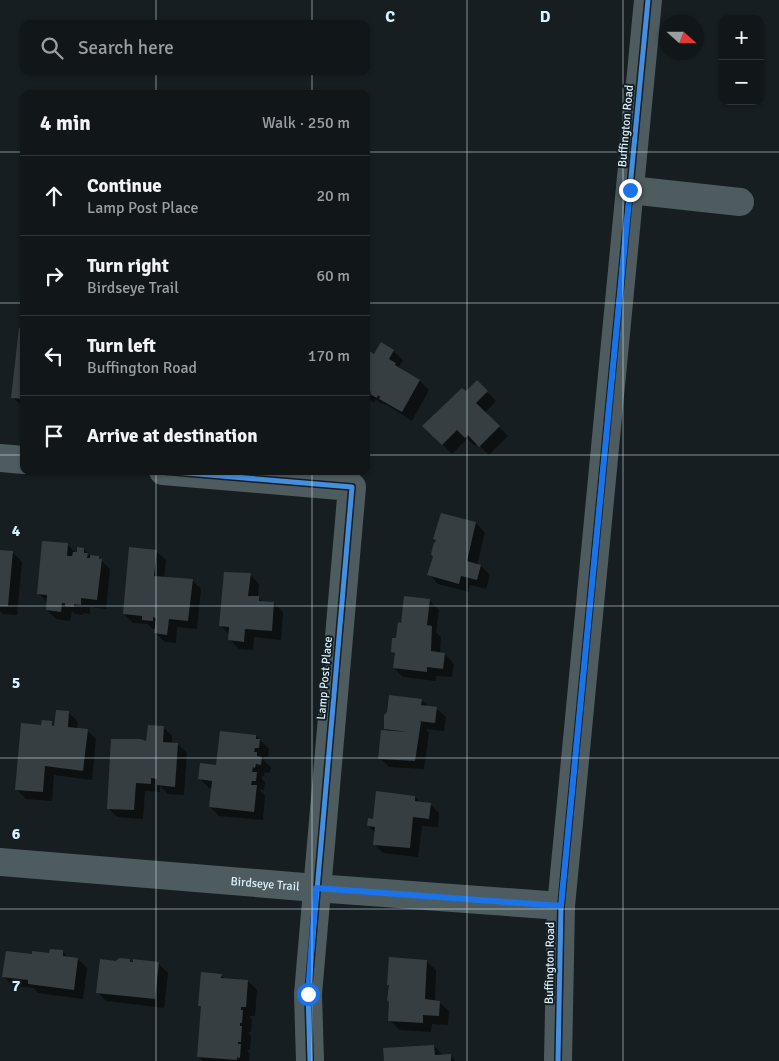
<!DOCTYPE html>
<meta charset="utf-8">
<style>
:root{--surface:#111619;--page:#1a1f22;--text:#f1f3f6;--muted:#9c9fa2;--line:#303538}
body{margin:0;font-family:Signika,sans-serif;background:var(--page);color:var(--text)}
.controls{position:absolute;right:15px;top:15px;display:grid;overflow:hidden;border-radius:10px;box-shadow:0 1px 4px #0004}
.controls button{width:45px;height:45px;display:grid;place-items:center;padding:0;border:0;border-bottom:1px solid var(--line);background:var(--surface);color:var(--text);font:25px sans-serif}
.compass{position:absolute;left:659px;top:15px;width:45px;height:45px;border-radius:50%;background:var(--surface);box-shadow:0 1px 4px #0004;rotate:111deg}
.stop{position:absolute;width:15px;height:15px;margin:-11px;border:4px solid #1a73e8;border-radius:50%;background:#fff}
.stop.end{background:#1a73e8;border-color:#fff;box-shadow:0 1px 5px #0008}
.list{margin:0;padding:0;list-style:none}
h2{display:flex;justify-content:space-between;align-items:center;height:65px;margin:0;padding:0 20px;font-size:21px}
h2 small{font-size:16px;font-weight:400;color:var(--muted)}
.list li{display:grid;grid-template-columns:32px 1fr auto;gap:15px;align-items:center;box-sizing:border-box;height:80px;padding:0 20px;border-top:1px solid var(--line)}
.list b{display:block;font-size:19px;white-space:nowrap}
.list p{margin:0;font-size:16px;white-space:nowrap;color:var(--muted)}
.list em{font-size:16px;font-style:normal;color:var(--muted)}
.icon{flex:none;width:28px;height:28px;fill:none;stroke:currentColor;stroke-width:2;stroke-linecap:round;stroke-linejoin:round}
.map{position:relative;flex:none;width:779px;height:1061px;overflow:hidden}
.search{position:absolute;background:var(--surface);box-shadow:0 1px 4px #0004;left:20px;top:20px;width:350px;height:55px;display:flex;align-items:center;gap:12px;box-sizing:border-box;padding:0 18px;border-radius:10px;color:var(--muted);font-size:19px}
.panel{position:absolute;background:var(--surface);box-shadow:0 1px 4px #0004;left:20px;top:90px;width:350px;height:385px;border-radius:10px}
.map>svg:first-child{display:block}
.shadow{fill:#0007}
.building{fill:#363e42}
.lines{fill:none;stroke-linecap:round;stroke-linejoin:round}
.minor{stroke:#4e5c60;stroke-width:28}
.cycleway-casing{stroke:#131f25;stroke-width:8}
.cycleway{stroke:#468fdf;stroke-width:5}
.route{stroke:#1a73e8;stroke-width:6}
.grid{fill:none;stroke:#dcf1fa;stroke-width:1;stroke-opacity:0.55}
.labels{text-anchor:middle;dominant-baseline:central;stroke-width:4;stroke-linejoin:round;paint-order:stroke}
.street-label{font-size:12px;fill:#dcf1fa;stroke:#131f25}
.grid-label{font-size:16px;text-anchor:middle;font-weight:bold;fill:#dcf1fa;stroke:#131f25;stroke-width:4;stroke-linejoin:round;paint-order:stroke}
</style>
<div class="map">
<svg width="779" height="1061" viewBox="0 0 779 1061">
<rect width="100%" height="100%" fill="#171e21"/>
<!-- shadow -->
<g class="shadow">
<path d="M24,330V407L12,397Z"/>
<path d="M393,351L403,360L399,367L420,381L429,390L412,421L387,405L380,403L376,399L374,403L366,396V359Z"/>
<path d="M477,382L496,401L485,413L508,436L489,455L478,444L475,446L467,439L452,454L433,435L466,393Z"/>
<path d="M476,523L485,533L477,565L481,566L490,575L486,589L470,585L469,592L438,584L429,574L437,541L434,539Z"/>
<path d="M68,545L78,555L84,549L91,557H98L110,569L106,609L90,607V614L83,613V615L75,614L72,611L70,621L56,619L47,610L48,603L38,593Z"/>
<path d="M0,550L12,552L22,562L17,615L3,614L0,611Z"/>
<path d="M156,551L166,560L164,578L192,580L201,589L197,629L177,627L176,643L165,642L155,633L156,629H153L148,624L133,623L124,614Z"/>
<path d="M250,574L259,584L258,598L263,602L274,603L283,612L281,640L254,637L253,650L239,649L230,640V635L220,625Z"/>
<path d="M430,601L439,610L436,632L441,637L440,654H445L454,664L452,677L436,676V681L403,677L394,668L396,655L392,652L402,624Z"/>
<path d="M421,700L429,707L436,708L446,717L444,731L426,729L429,733L424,769L389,767L380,758L388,732L385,729L388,713Z"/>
<path d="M68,712L78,722L77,729L87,730L96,739L92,780L54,775L52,801L26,799L16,789L42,726L52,723L55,726Z"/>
<path d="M163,727L172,736V744H178L187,753L184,795L168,794L160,786V792L145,791L143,819L117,817L108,808L148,742Z"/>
<path d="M256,736L269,749L268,757H264L263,760L271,767L270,773L265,772L264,776H262V779L265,782L264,790L259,789L265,796L263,820L219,816L210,807L212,788H209L200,779Z"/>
<path d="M415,797L421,803L430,804L439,813L438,827L422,826L418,857L383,853L374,844L375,833L368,826L374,820Z"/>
<path d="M62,951L69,958L78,959L87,968L83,999L38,993L34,988L13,986L3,976L33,956Z"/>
<path d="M130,960L134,964H159L168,973L164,1008L106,1001L97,992L116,963Z"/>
<path d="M426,961L436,970L435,1001L439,1002L449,1011L448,1025L432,1024L431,1032L399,1030L390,1020V987L388,984Z"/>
<path d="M221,975L225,979L248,981L257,990L255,1016H249L252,1020L251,1032H248L251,1036L250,1050H247L250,1055L249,1061H203L198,1056L202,1007L200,1005Z"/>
<path d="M434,1046L444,1056L450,1055L456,1061H385Z"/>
</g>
<!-- building -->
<g class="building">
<path d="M19,328L24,329V399L11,398Z"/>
<path d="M381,342L394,350L389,359L396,363L395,365L420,380L402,412L379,399L380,397L378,395L377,398L370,394L371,392L368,390L366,392V357L369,351L374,354Z"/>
<path d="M477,380L488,391L476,403L500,426L479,447L468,435L465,438L457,430L442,445L422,426L462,388L466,391Z"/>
<path d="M441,513L476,522L467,561L481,565L477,580L461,576L459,584L427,575L433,557L431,554L434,542L435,543L436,540L433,539Z"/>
<path d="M42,541L68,543L67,556H72L73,552H77V547L84,548V553H88L87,558H90V555L99,556V559H102L97,600L81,598V605L74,604V607L65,606V603H62L61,612L46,610L47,595L37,594Z"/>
<path d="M129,547L157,550L154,576L193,579L188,621L169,619L167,635L154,633L156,618L153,617V621L142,620V616L123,614Z"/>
<path d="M0,550L13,551L8,606H0Z"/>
<path d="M224,572L251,573L248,596H259V601L274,602L272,631L245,629L244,642L228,640L229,627L219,626Z"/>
<path d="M404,596L430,599L427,625L432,626L431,651L445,653L443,669L427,667V672L393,668L395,653L391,652L392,638H396L398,622L401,623Z"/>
<path d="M389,695L422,699L421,705L437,707L435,723L419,721L421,722L415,761L378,759L381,730L408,732L384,729V715L387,712Z"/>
<path d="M56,710L69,711L68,727L88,729L83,771L45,766L43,792L15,790L21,723L41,725L42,720L52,721V725L54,726Z"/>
<path d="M148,725L164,726L163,742L178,743L175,787L157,785V779L151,778V784L136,783L134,810L107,809L111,739H140L146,741Z"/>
<path d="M220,731L256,735V739H260L259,748H255L254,752H257V756L262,757L261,765L256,764L255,768L253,767L252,772H257L256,781H252L251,785H257L254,812L209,807L212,781L198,779L200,763L216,765Z"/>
<path d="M376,791L415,796V801L431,803L429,819L413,817L410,848L373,845L375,827L367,826L368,818L373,819Z"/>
<path d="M50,949L63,950V956L78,958L74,990L28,984V980L2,977L6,951L32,954V951L49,953Z"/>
<path d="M389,957L427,960L425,999L440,1001L439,1016L423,1015V1023L388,1021L389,1002L387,1000L389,985H387Z"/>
<path d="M119,958L130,959V962H133V959L159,962L155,999L96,993L100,959L116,961Z"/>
<path d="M201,972L222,974L221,978L248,980L246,1007H241V1010H243L242,1023H240V1026H242L241,1042H238V1044H241L240,1058L237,1057V1060L197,1057L201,1006H198Z"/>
<path d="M434,1045L435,1055L451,1054V1061H384L383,1048Z"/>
</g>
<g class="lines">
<!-- minor -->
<g class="minor">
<path d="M630,190L740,202"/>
<path d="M0,458L24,460"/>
<path d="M163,471L352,487L308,994L310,1061"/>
<path id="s1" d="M0,862L316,888L561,906"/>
<path d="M558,1061L561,906L648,0"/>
</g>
<defs>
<g id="cycleway">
<path d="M163,471L352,487L308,994L310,1061"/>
<path d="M558,1061L561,906L648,0"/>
</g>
</defs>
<!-- cycleway casing -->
<use href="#cycleway" class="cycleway-casing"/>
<!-- cycleway -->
<use href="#cycleway" class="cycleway"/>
</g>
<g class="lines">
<!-- route -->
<path class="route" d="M308,994L316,888L561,906L630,190"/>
</g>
<!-- grid -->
<path class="grid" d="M156,0V24M312,0V24M467,0V1061M623,0V1061M156,71V94M312,71V94M0,152H24M366,152H779M0,303H24M366,303H779M0,455H24M366,455H779M156,471V1061M312,471V1061M0,606H779M0,758H779M0,909H779"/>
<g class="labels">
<!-- street labels -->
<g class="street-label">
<text transform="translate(626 126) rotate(-85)">Buffington Road</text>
<text transform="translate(325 678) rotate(-85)">Lamp Post Place</text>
<text stroke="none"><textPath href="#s1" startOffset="266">Birdseye Trail</textPath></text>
<text transform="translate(550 963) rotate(-89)">Buffington Road</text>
</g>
</g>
<g class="grid-label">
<text x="390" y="22">C</text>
<text x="545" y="22">D</text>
<text x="16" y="536">4</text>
<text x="16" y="688">5</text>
<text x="16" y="839">6</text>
<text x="16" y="991">7</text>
</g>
</svg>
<div class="controls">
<button>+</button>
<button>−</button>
</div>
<svg class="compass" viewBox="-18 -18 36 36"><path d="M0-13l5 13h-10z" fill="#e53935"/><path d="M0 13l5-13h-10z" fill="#9c9fa2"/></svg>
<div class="stop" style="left:308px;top:994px"></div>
<div class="stop end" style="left:630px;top:190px"></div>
<div class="search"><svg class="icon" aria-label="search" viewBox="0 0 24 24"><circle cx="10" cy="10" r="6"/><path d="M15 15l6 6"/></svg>Search here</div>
<section class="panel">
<h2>4 min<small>Walk · 250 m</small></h2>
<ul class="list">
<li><svg class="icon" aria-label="ahead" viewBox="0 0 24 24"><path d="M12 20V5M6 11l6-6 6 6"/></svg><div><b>Continue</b><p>Lamp Post Place</p></div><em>20 m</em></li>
<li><svg class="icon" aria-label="right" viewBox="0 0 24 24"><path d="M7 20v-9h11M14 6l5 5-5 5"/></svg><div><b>Turn right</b><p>Birdseye Trail</p></div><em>60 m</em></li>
<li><svg class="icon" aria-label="left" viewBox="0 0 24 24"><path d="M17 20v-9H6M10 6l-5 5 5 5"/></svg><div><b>Turn left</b><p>Buffington Road</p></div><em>170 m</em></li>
<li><svg class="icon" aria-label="arrive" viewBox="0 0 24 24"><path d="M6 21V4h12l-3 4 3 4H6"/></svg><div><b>Arrive at destination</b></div></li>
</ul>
</section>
</div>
